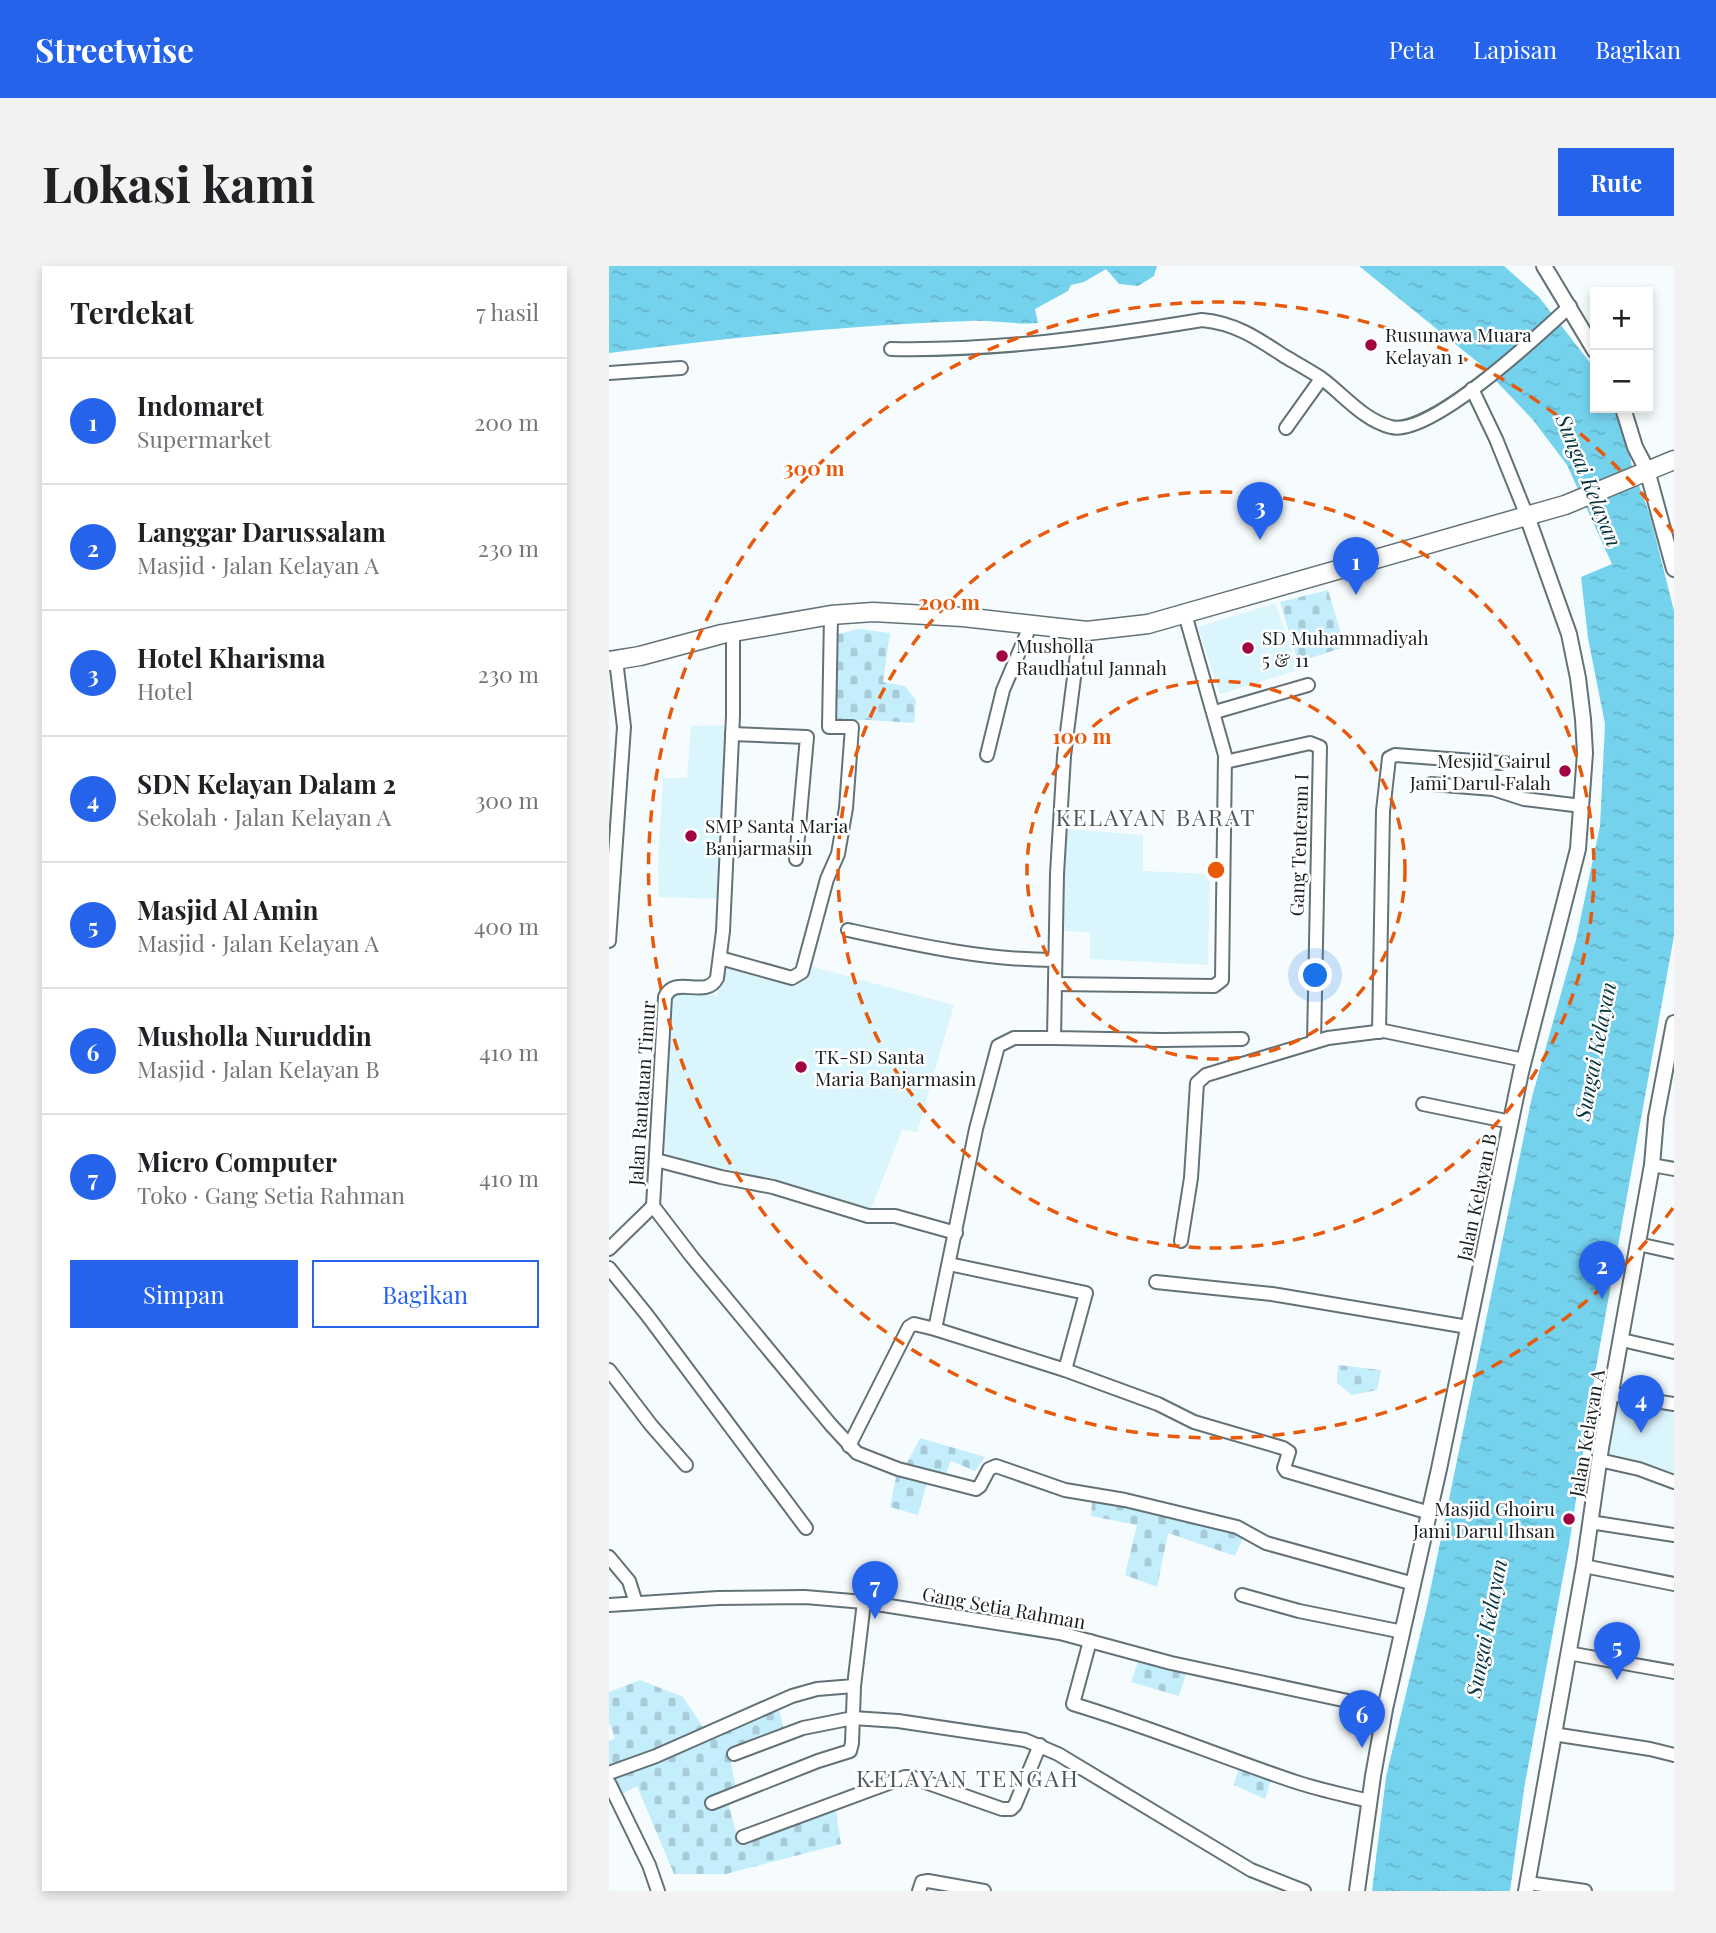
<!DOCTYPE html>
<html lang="id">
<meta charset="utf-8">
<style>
:root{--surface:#fff;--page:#f2f2f2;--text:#202124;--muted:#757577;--line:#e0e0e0;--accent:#2563eb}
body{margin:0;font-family:"Playfair Display",serif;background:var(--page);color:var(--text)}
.controls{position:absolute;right:21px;top:21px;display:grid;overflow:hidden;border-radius:0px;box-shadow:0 4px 10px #0003}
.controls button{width:63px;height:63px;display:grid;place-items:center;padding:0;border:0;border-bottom:2px solid var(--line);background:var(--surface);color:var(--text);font:35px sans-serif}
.you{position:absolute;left:707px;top:710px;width:24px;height:24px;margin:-18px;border:5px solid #fff;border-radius:50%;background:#1a73e8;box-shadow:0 0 0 10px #1a73e833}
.badge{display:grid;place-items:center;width:46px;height:46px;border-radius:50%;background:var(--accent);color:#fff;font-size:23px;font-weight:700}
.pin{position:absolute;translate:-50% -58px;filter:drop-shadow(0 2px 4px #0008)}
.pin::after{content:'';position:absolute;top:37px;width:24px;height:21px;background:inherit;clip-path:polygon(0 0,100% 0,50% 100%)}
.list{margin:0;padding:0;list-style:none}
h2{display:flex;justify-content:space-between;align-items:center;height:91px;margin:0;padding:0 28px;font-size:30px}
h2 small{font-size:23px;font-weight:400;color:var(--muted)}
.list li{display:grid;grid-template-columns:46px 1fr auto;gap:21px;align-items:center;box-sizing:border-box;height:126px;padding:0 28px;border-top:2px solid var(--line)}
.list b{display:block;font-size:26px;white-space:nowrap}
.list p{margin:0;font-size:23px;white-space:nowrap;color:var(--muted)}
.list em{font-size:23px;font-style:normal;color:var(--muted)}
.actions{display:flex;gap:14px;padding:21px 28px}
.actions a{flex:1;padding:16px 0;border:2px solid var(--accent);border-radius:0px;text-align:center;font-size:24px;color:var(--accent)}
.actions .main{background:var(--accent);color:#fff}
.map{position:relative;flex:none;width:1065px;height:1625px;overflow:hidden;border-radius:0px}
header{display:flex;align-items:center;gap:42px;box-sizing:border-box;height:98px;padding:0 35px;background:var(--accent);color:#fff}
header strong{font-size:33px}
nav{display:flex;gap:38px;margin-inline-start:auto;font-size:24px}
.intro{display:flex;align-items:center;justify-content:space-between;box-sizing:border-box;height:168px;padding:0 42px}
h1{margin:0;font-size:49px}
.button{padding:18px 32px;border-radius:0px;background:var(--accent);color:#fff;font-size:24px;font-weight:700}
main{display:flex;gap:42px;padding:0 42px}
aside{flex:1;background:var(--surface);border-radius:0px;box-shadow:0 4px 10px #0003}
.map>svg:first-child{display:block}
.built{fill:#dbf5fd}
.cemetery{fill:url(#cemetery-stones)}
.water{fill:url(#water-ripples)}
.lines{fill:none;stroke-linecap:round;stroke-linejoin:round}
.minor-casing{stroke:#637276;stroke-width:16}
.tertiary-casing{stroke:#637276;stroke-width:18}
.secondary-casing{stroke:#637276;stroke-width:21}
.minor{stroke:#fff;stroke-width:12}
.tertiary{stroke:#fff;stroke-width:14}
.secondary{stroke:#fff;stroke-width:18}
.ring{fill:none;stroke:#e8590c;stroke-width:3.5;stroke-dasharray:12 9}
.poi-dot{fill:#a10442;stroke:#fff;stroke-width:2.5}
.labels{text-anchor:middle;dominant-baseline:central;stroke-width:5;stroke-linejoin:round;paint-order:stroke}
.poi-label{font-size:19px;fill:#191e20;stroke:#fff;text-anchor:start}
.street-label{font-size:19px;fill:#191e20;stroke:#fff}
.water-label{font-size:21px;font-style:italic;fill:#06343f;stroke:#fff}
.quarter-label{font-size:23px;letter-spacing:2px;fill:#4c5a5e;stroke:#fff}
.centre{fill:#e8590c;stroke:#fff;stroke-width:3.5}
.ring-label{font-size:21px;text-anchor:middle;font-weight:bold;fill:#e8590c;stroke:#fff;stroke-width:5;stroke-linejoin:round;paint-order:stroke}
</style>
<header>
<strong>Streetwise</strong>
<nav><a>Peta</a><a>Lapisan</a><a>Bagikan</a></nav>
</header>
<div class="intro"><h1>Lokasi kami</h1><a class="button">Rute</a></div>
<main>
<aside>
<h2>Terdekat<small>7 hasil</small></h2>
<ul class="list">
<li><span class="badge">1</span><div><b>Indomaret</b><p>Supermarket</p></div><em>200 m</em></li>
<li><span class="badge">2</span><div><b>Langgar Darussalam</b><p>Masjid · Jalan Kelayan A</p></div><em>230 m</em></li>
<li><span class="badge">3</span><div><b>Hotel Kharisma</b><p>Hotel</p></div><em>230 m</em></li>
<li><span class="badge">4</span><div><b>SDN Kelayan Dalam 2</b><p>Sekolah · Jalan Kelayan A</p></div><em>300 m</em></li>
<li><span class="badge">5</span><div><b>Masjid Al Amin</b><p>Masjid · Jalan Kelayan A</p></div><em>400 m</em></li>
<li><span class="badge">6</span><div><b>Musholla Nuruddin</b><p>Masjid · Jalan Kelayan B</p></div><em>410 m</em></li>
<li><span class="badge">7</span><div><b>Micro Computer</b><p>Toko · Gang Setia Rahman</p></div><em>410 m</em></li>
</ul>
<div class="actions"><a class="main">Simpan</a><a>Bagikan</a></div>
</aside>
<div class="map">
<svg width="1065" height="1625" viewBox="0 0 1065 1625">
<defs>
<pattern id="cemetery-stones" width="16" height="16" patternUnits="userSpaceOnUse" patternTransform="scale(1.75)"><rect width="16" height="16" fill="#c4eefb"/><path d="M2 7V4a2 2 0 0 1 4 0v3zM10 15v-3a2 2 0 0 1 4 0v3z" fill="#a8ccd7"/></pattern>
<pattern id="water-ripples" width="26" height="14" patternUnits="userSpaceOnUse" patternTransform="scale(1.75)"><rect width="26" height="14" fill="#75d2ec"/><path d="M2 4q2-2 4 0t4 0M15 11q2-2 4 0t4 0" fill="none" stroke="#65b4ca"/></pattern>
</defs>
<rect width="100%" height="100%" fill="#f6fcfe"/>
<!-- built -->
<g class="built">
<path d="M666,337L690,404L611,428L589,361Z"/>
<path d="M117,459L109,633L50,631L49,598L54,512H78L82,460Z"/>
<path d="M458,563L534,569V605L601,608L599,699L481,693V666L453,665Z"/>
<path d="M119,699L188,720L201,700L345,739L308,866L293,864L261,946L117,910L56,889L58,737L66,723L107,730Z"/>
<path d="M1008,1134L1065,1142V1212L994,1192Z"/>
</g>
<!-- cemetery -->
<g class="cemetery">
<path d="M719,324L736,381L689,396L671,336Z"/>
<path d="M250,363L281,367L274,416L296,420L307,434L305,457L259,454L223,455L222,370Z"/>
<path d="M729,1099L772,1104L768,1124L743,1129L728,1117Z"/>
<path d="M311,1172L376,1191L366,1205L342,1195L336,1210L320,1209L309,1249L281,1241L287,1211L297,1199Z"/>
<path d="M483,1236L505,1237L635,1269L626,1290L559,1267L548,1321L516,1309L528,1259L482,1250Z"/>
<path d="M530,1393L578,1405L570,1430L522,1416Z"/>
<path d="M31,1414L74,1431L100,1470L169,1439L175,1464L120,1485L127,1523L119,1537L129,1573L226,1539L232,1578L117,1608H65L28,1520L0,1535V1475L6,1472L0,1456V1426Z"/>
<path d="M630,1500L662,1514L656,1533L625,1519Z"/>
</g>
<!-- water -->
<g class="water">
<path d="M0,0H548L545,10L529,20L510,18L497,3L475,16L462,19L459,25L426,43L429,57C406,59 384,54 360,55C240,59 119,72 0,87Z"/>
<path d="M750,0H895L930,31L986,103V142H1006L1008,144L1017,169L1023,201L1041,249L1065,345V670L986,1107L961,1273L915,1523L901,1625H763L777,1511L818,1340L923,831L967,674L991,560L996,458L979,372L972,311L1003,298L958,199L924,154L871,98Z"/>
</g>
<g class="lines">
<defs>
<g id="minor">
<path d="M282,83C386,85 490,71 593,54C626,57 648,72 675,90C687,97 700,104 712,112C734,128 754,154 782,161C821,171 931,68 961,40"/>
<path d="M0,107L72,102"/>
<path d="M863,123L887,173L918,250"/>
<path d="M677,162L712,113"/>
<path d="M471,364L455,490L448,608L445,772L553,774L633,773"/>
<path d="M124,366V450L114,665L108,712C97,734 66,708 56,731L44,940L83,991L222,1159L248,1187L289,1203L367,1223L371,1220L380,1203L387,1200L456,1224L516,1234L628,1261L657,1277L805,1318"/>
<path d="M606,446L699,419"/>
<path d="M123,468L198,471L187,593"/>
<path d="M378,489L394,424L422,358"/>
<path d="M616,496L701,477L711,481L705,776"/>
<path d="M822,518L884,523L915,533L973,540"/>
<path d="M239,664C308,679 375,694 446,694"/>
<path d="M0,675L15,461L7,394"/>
<path d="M111,692L183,712L193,706L218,613L229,588L237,542L243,461H220L222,349"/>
<path d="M446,718L605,720L613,714L616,489L576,348"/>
<path d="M770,766L774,545L780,492L786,489L892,497"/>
<path d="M814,838L902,856"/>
<path d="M47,894L112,911L164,921L259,950H286L347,967"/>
<path d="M1043,899L1065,903"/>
<path d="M572,975L582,912L588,817L597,809L719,772L775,765L915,794"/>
<path d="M1029,978L1065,986"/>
<path d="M0,983L44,940"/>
<path d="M340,998L477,1027L456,1104"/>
<path d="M0,1002L38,1049L197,1262"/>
<path d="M547,1016L663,1028L859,1061"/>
<path d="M326,1063L456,1104L549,1138L585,1156L674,1182L680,1186L675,1202L677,1205L821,1247"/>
<path d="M1013,1074L1065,1086"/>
<path d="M0,1104L42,1159L77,1199"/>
<path d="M1002,1128L1065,1138"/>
<path d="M240,1180L300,1061L305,1058L326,1063L367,863L389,780L405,772H445"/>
<path d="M990,1194L1030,1203L1065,1216"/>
<path d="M981,1256L1065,1269"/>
<path d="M0,1291L20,1315L27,1337"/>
<path d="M975,1300L1065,1318"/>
<path d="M633,1329L690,1345L794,1366"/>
<path d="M0,1339L109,1332L196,1331L255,1336L451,1367L562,1397L776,1443"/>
<path d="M481,1375L464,1438C541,1461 612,1491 687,1516C711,1524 736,1529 760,1535"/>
<path d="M959,1387L1065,1406"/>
<path d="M944,1468L1041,1483L1065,1489"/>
<path d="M125,1488L194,1462L244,1452L289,1455L416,1474L449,1488L642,1604L695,1625"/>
<path d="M0,1507L47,1490L183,1430L208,1423L245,1420L255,1336"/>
<path d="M0,1517L40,1599L49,1625"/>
<path d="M103,1537L209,1495L241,1485L243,1477L245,1420"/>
<path d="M134,1571L296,1511H302L393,1543H402L406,1539L431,1479"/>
<path d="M919,1617L976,1625"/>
<path d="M310,1625L313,1616L319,1615L375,1625"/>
</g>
<g id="tertiary">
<path d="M935,0L986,85"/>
<path d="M1014,142L1026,181L1038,204L1065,303"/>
<path d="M748,1625L764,1510L776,1443L830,1203L912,806L969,583L976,487L974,453L969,412L960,368L918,250"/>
<path d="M917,1625L975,1300L992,1182L1043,899L1047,852L1065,757"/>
</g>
<path id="secondary" d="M0,395L31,390L113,368L222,349L264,346L354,351L478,365L539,358L956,239L1065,194"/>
</defs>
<!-- minor casing -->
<use href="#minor" class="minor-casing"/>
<!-- tertiary casing -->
<use href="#tertiary" class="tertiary-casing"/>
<!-- secondary casing -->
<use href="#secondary" class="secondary-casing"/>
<!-- minor -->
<use href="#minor" class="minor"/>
<!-- tertiary -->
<use href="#tertiary" class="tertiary"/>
<!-- secondary -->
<use href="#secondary" class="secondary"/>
</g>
<!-- distance rings -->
<g class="ring">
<circle cx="607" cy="604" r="189"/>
<circle cx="607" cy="604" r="378"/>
<path d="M1064 942A568 568 0 1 1 1064 266"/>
</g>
<!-- markers -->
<g class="poi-dot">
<circle cx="762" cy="79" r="7"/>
<circle cx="639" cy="382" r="7"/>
<circle cx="393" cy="390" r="7"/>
<circle cx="956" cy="505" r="7"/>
<circle cx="82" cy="570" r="7"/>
<circle cx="192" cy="801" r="7"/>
<circle cx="960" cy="1253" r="7"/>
</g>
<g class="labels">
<!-- poi labels -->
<g class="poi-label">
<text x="776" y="68">Rusunawa Muara<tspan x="776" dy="22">Kelayan 1</tspan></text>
<text x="653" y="371">SD Muhammadiyah<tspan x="653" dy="22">5 &amp; 11</tspan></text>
<text x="407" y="379">Musholla<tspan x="407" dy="22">Raudhatul Jannah</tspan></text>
<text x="942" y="494" text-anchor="end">Mesjid Gairul<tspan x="942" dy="22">Jami Darul Falah</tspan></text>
<text x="96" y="559">SMP Santa Maria<tspan x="96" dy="22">Banjarmasin</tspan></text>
<text x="206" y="790">TK-SD Santa<tspan x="206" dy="22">Maria Banjarmasin</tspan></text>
<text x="946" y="1242" text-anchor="end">Masjid Ghoiru<tspan x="946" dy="22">Jami Darul Ihsan</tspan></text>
</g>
<!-- street labels -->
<g class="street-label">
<text transform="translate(689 579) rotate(-88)">Gang Tenteram I</text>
<text transform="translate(32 827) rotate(-86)">Jalan Rantauan Timur</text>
<text transform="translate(867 931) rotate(-78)">Jalan Kelayan B</text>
<text transform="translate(977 1167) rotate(-80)">Jalan Kelayan A</text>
<text transform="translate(395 1341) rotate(10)">Gang Setia Rahman</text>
</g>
<!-- water labels -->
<g class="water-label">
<text transform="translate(981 214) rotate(68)">Sungai Kelayan</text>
<text transform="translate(985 785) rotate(-79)">Sungai Kelayan</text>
<text transform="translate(876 1362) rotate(-79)">Sungai Kelayan</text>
</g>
<!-- quarter labels -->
<g class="quarter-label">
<text x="547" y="550">KELAYAN BARAT</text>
<text x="359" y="1511">KELAYAN TENGAH</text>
</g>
</g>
<circle cx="607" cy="604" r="10" class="centre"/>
<g class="ring-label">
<text x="205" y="210">300 m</text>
<text x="340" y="344">200 m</text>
<text x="473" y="478">100 m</text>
</g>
</svg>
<div class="controls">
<button>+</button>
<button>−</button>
</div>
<div class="you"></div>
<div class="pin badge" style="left:747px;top:329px">1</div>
<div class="pin badge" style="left:993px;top:1033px">2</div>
<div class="pin badge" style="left:651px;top:274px">3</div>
<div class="pin badge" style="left:1032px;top:1167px">4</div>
<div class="pin badge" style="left:1008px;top:1414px">5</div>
<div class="pin badge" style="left:753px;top:1482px">6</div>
<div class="pin badge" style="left:266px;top:1353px">7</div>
</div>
</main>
